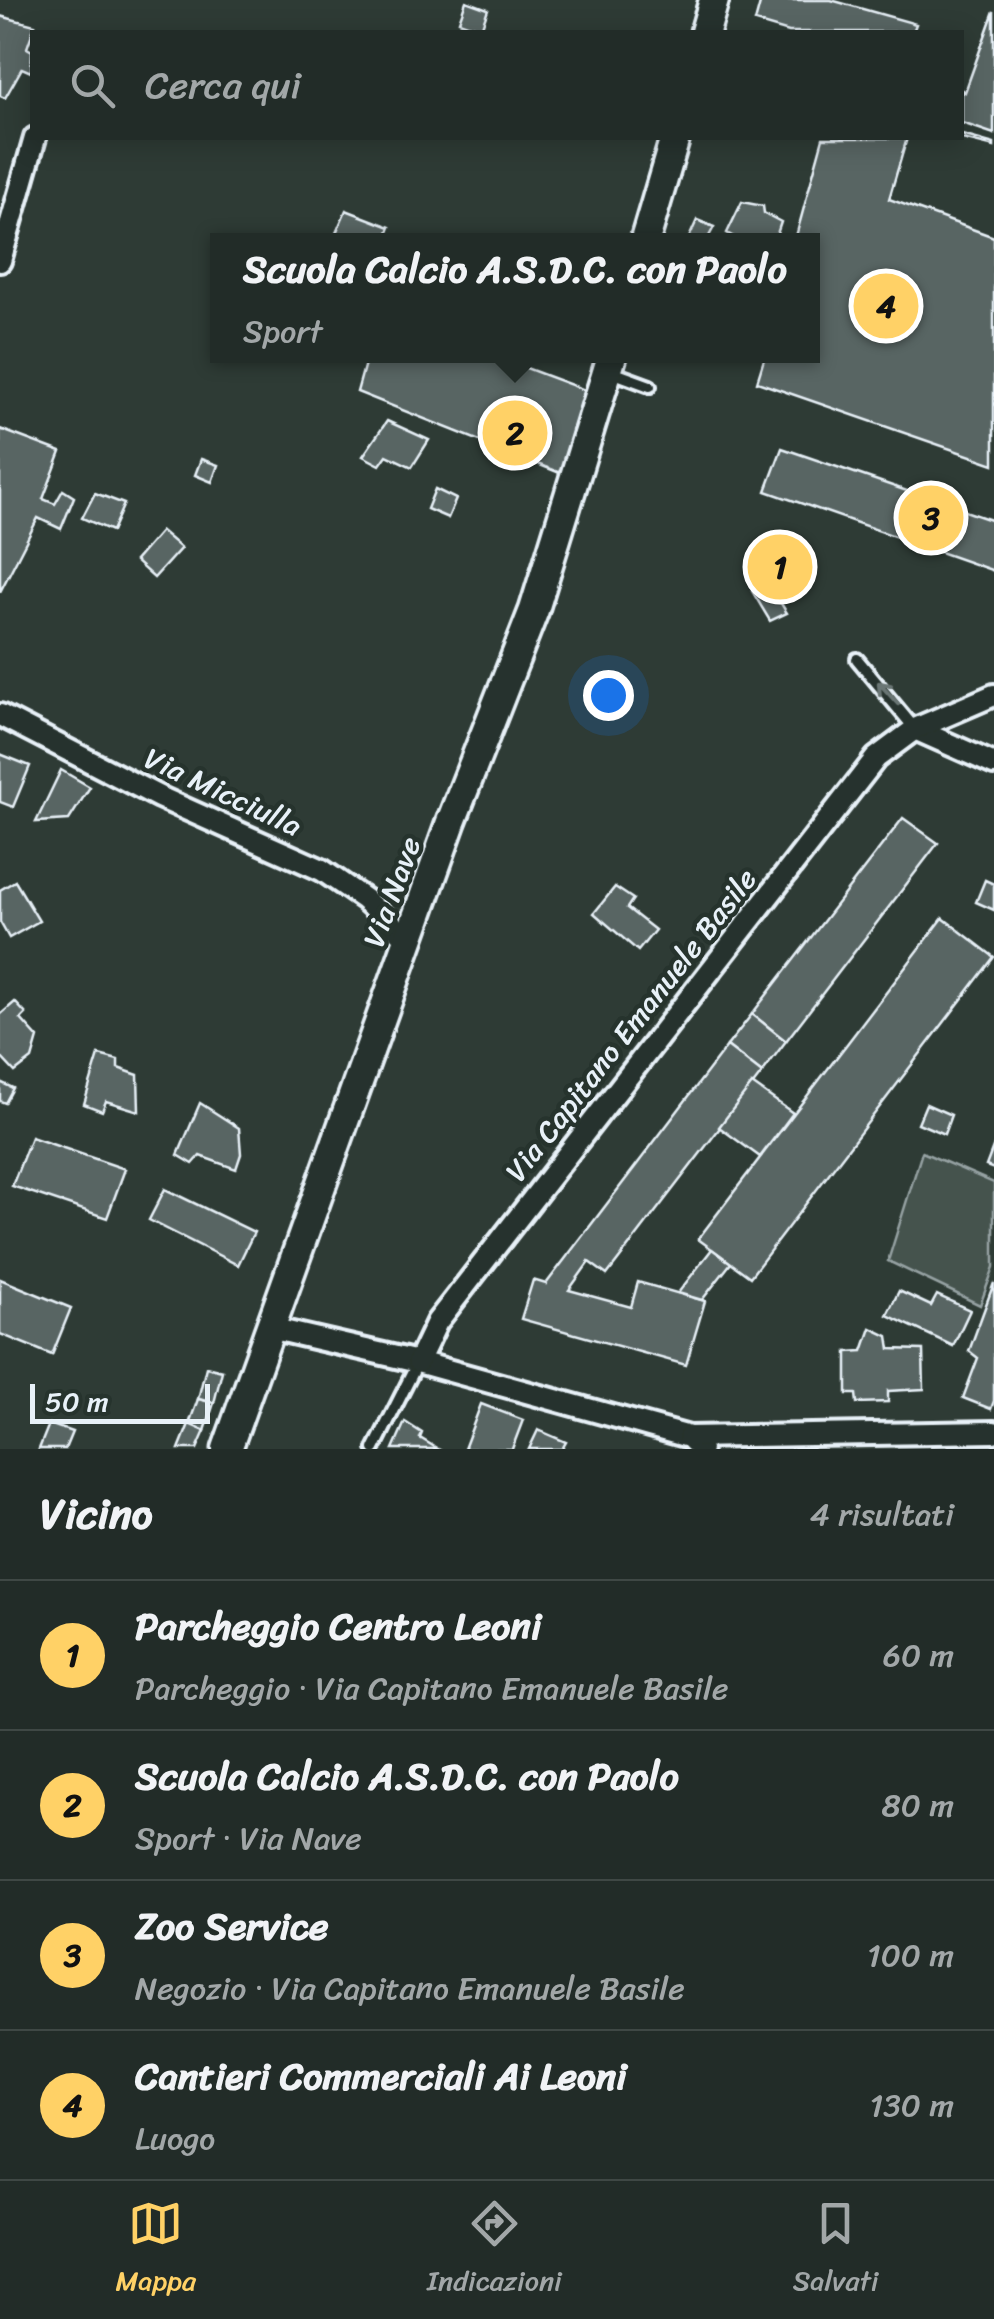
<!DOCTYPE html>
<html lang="it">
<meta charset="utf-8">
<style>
:root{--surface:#222c28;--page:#2a3430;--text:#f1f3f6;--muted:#a2a7a8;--line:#3f4845;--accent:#ffd166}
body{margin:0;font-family:Sriracha,sans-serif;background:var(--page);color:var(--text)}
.scale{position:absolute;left:30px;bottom:25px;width:180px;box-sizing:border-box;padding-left:10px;border:5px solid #e8f1f8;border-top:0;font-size:28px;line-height:35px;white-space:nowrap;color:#e8f1f8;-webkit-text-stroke:8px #26332d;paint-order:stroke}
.you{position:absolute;left:608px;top:695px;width:35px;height:35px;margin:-25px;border:8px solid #fff;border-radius:50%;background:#1a73e8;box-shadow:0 0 0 15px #1a73e833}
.badge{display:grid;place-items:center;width:65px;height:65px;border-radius:50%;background:var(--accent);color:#111;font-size:32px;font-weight:700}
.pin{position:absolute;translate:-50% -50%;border:5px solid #fff;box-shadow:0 2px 10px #0006}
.popup{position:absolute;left:210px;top:233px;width:610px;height:130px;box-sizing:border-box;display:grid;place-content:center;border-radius:0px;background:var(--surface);filter:drop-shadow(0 2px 8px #0005);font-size:32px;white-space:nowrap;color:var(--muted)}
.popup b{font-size:38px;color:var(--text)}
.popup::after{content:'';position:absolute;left:50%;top:100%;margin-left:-20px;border:20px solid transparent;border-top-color:var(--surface)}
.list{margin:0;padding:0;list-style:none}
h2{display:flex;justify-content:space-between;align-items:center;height:130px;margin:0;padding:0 40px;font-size:42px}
h2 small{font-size:32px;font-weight:400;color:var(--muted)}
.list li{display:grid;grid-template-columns:65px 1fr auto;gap:30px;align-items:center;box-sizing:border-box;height:150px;padding:0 40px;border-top:2px solid var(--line)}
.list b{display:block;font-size:38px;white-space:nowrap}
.list p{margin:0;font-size:32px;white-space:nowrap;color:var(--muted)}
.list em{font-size:32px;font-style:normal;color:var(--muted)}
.icon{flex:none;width:55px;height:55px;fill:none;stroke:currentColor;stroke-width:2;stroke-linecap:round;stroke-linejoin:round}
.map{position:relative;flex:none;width:994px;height:1449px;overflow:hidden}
.search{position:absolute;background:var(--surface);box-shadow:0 5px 25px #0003;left:30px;right:30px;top:30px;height:110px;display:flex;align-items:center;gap:25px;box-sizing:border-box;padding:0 35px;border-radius:0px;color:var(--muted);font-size:38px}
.sheet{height:730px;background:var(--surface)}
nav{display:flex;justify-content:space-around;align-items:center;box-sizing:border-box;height:140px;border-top:2px solid var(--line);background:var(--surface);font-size:28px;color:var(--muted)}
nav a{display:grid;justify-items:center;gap:5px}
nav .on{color:var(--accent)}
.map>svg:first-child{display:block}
.green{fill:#45524e;stroke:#96a2a3;stroke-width:2.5}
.building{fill:#596563;stroke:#e8f1f8;stroke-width:2.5}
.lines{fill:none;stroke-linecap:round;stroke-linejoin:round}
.lane-casing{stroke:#e8f1f8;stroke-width:18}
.street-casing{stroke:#e8f1f8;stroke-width:28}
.secondary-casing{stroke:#e8f1f8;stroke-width:35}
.lane{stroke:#26332d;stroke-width:10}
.street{stroke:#26332d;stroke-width:20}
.secondary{stroke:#26332d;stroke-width:28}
.oneway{stroke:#6a7674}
.labels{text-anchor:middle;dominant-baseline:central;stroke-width:9;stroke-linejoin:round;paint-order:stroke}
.street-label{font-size:30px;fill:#e8f1f8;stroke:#26332d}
</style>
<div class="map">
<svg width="994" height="1449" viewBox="0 0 994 1449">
<rect width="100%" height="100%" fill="#2e3b35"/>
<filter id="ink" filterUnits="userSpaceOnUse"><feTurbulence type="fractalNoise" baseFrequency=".01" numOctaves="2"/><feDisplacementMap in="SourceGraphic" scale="20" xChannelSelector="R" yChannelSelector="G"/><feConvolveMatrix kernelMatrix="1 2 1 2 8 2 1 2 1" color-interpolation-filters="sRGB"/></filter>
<g filter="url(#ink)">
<!-- green -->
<path class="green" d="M922,1152L994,1183V1267L980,1305L888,1261Z"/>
<!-- building -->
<g class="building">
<path d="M761,0H831L916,24L913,32H789L755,22Z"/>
<path d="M466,1L488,9L481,29L459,21Z"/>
<path d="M994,11V134L962,123V90L965,92Z"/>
<path d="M0,16L35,25L27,48L32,51L31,72L22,68L5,98L0,96Z"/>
<path d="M962,135L994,144V147L958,138Z"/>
<path d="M823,138H907L889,199L994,237V464L757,382L765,356H812V240H795Z"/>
<path d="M742,202L763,206L764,213L781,222L775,240H739L727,233Z"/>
<path d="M346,210L390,227L385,240H333Z"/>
<path d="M697,220L714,227L707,240H688Z"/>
<path d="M367,356H494L585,390L560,473L357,392Z"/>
<path d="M387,421L429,440L412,467L387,455L380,465L363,456Z"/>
<path d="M0,429L61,452L43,499L55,504L63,490L74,497L61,529L38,518L0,592Z"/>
<path d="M782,448L994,521V571L766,491Z"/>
<path d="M201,459L218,465L212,482L195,475Z"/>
<path d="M435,489L456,499L448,518L427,509Z"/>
<path d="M95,493L124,504L112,531L82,518Z"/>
<path d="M161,531L181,548L154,578L135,561Z"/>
<path d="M767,581L787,613L770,621L752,591Z"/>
<path d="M0,754L30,766L13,807L0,802Z"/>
<path d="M61,770L90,787L69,820L36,822Z"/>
<path d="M903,818L938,843L786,1041L752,1014Z"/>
<path d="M985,880L994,884V910L976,902Z"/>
<path d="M15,881L39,921L9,938L0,922V890Z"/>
<path d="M615,887L633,899L627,908L655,930L638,951L594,913Z"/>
<path d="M943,918L994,957L750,1277L698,1239Z"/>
<path d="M15,1002L26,1014L21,1019L38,1038L32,1059L15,1072L0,1056V1015Z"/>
<path d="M752,1014L786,1041L762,1073L727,1046Z"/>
<path d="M727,1046L762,1073L607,1275L589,1262L569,1290L631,1307L638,1282L705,1301L686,1365L521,1319L533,1280L546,1284Z"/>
<path d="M99,1055L118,1060V1068L138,1075L139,1111L106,1101L102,1111L84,1104Z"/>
<path d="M0,1082L13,1088L5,1103L0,1101Z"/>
<path d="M752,1084L793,1113L760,1157L719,1127Z"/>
<path d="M200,1103L239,1128L241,1154L236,1169L200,1156L193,1164L178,1155Z"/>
<path d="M926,1104L951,1115L944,1134L918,1123Z"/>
<path d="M31,1137L125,1169L107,1218L12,1186Z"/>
<path d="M994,1145V1169L986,1166Z"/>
<path d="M165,1189L254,1232L238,1265L149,1220Z"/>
<path d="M712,1249L731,1263L702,1300L678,1293Z"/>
<path d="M0,1279L71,1308L52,1355L0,1334Z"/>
<path d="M994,1283V1401L991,1409L963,1398L978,1358L969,1351Z"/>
<path d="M899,1291L931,1306L937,1295L970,1310L953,1346L887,1315Z"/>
<path d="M871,1328L888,1336L890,1349L923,1350L924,1389L888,1391V1402L857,1403L856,1394H847V1352L863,1351Z"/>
<path d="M206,1367L222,1371L214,1403L198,1399Z"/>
<path d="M198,1399L214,1403L205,1431L189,1424Z"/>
<path d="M481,1404L523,1420L512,1449H464Z"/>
<path d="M405,1422L422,1433L420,1438L438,1449H393Z"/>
<path d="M49,1424L72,1432L65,1449H39Z"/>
<path d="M189,1424L205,1431L197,1449H179Z"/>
<path d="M538,1430L566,1442L562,1449H529Z"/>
</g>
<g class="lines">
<defs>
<g id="lane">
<path d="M609,371L650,386"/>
<path d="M857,659L915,729"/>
<path d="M374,1449L418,1362"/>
</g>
<g id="street">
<path d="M0,261L35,138"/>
<path d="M0,715L159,797L322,870L364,899L409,940"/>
<path d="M915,729L994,764"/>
<path d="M270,1328L418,1362L689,1437L701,1449"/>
<path d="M418,1362L437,1322L876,758L915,729L994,695"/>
<path d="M689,1437L994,1432"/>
</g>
<g id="secondary">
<path d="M705,32L714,0"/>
<path d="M645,240L675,138"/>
<path d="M227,1449L451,822L534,610L612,356"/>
</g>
</defs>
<!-- lane casing -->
<use href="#lane" class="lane-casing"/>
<!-- street casing -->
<use href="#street" class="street-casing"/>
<!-- secondary casing -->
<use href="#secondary" class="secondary-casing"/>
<!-- lane -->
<use href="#lane" class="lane"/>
<!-- street -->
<use href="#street" class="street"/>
<!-- secondary -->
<use href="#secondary" class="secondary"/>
</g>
<!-- one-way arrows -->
<defs><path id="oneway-shaft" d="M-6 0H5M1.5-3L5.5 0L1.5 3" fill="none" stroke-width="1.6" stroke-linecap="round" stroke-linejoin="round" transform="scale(2.5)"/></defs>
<use class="oneway" href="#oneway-shaft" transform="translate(888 693) rotate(-132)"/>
</g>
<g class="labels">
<!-- street labels -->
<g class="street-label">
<text transform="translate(223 792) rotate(25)">Via Micciulla</text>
<text transform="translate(392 892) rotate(-70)">Via Nave</text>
<text transform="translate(631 1025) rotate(-52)">Via Capitano Emanuele Basile</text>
</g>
</g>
</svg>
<div class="scale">50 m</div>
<div class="you"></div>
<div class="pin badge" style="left:780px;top:567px">1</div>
<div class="pin badge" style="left:515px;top:433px">2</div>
<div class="popup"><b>Scuola Calcio A.S.D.C. con Paolo</b>Sport</div>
<div class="pin badge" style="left:931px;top:518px">3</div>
<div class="pin badge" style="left:886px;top:306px">4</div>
<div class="search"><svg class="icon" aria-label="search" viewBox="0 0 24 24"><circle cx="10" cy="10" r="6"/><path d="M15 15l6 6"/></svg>Cerca qui</div>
</div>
<section class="sheet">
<h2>Vicino<small>4 risultati</small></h2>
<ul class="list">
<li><span class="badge">1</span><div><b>Parcheggio Centro Leoni</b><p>Parcheggio · Via Capitano Emanuele Basile</p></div><em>60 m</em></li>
<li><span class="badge">2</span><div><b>Scuola Calcio A.S.D.C. con Paolo</b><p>Sport · Via Nave</p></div><em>80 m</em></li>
<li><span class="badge">3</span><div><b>Zoo Service</b><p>Negozio · Via Capitano Emanuele Basile</p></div><em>100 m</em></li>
<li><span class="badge">4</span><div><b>Cantieri Commerciali Ai Leoni</b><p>Luogo</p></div><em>130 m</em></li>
</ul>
</section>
<nav>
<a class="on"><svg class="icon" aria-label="map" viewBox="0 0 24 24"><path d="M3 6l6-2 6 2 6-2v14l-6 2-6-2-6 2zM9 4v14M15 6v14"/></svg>Mappa</a>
<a><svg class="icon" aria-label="directions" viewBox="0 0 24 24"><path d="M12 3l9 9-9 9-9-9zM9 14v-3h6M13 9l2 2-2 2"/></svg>Indicazioni</a>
<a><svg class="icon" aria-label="saved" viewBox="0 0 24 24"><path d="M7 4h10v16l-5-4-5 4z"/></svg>Salvati</a>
</nav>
